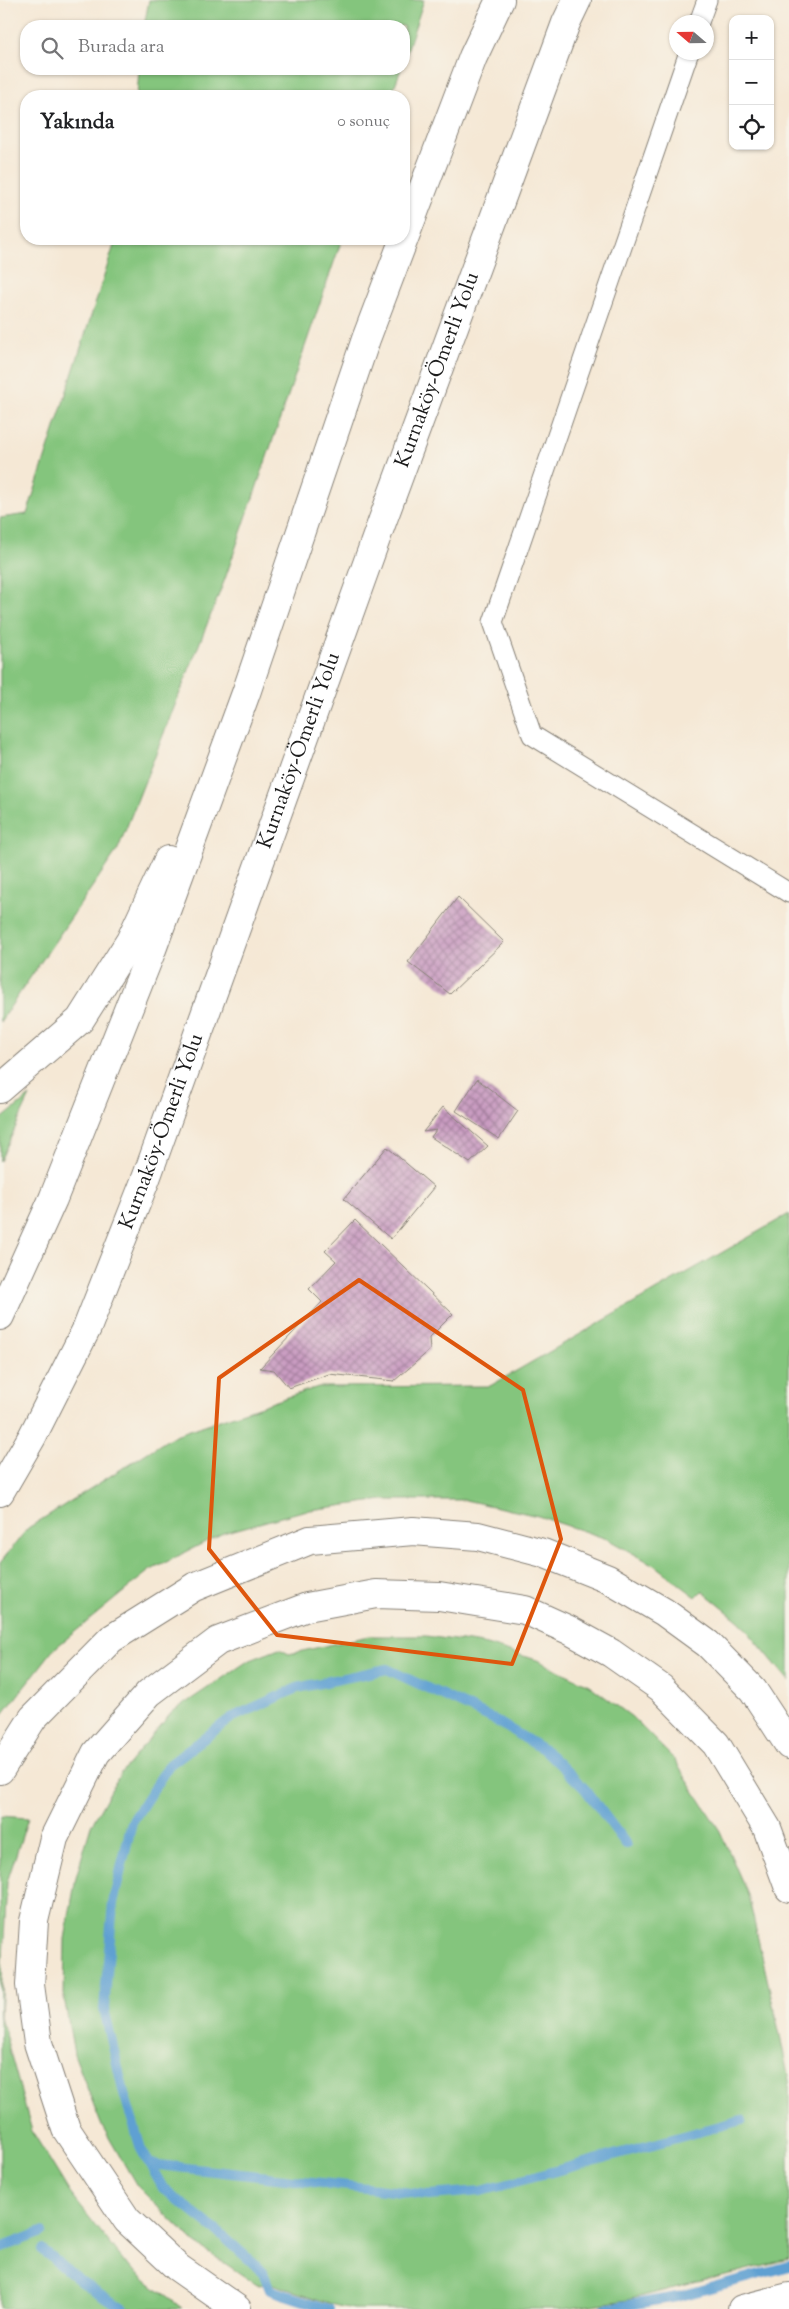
<!DOCTYPE html>
<html lang="tr">
<meta charset="utf-8">
<style>
:root{--surface:#fff;--page:#f6f6f6;--text:#202124;--muted:#757577;--line:#e0e0e0}
body{margin:0;font-family:"Sorts Mill Goudy",serif;background:var(--page);color:var(--text)}
.controls{position:absolute;right:15px;top:15px;display:grid;overflow:hidden;border-radius:10px;box-shadow:0 1px 4px #0004}
.controls button{width:45px;height:45px;display:grid;place-items:center;padding:0;border:0;border-bottom:1px solid var(--line);background:var(--surface);color:var(--text);font:25px sans-serif}
.compass{position:absolute;left:669px;top:15px;width:45px;height:45px;border-radius:50%;background:var(--surface);box-shadow:0 1px 4px #0004;rotate:290deg}
.list{margin:0;padding:0;list-style:none}
h2{display:flex;justify-content:space-between;align-items:center;height:65px;margin:0;padding:0 20px;font-size:21px}
h2 small{font-size:16px;font-weight:400;color:var(--muted)}
.icon{flex:none;width:28px;height:28px;fill:none;stroke:currentColor;stroke-width:2;stroke-linecap:round;stroke-linejoin:round}
.map{position:relative;flex:none;width:789px;height:2309px;overflow:hidden}
.search{position:absolute;background:var(--surface);box-shadow:0 1px 4px #0004;left:20px;top:20px;width:390px;height:55px;display:flex;align-items:center;gap:12px;box-sizing:border-box;padding:0 18px;border-radius:20px;color:var(--muted);font-size:19px}
.panel{position:absolute;background:var(--surface);box-shadow:0 1px 4px #0004;left:20px;top:90px;width:390px;height:155px;border-radius:20px}
.map>svg:first-child{display:block}
.grass{fill:#84c57d;stroke:#50704c}
.lines{fill:none;stroke-linecap:round;stroke-linejoin:round}
.stream{stroke:#5fa0d2;stroke-width:10}
.building{fill:url(#building-cross-hatch)}
.service-casing{stroke:#888278;stroke-width:21}
.trunk-casing{stroke:#888278;stroke-width:30}
.motorway-casing{stroke:#888278;stroke-width:30}
.service{stroke:#fff;stroke-width:19}
.trunk{stroke:#fff;stroke-width:28}
.motorway{stroke:#fff;stroke-width:28}
.marked{fill:none;stroke:#de560d;stroke-width:4;stroke-linejoin:round}
.labels{text-anchor:middle;dominant-baseline:central;stroke-width:4.5;stroke-linejoin:round;paint-order:stroke}
.street-label{font-size:21px;fill:#1c1c1c;stroke:#f7f3e8}
</style>
<div class="map">
<svg width="789" height="2309" viewBox="0 0 789 2309">
<defs>
<pattern id="building-cross-hatch" width="8" height="8" patternUnits="userSpaceOnUse" patternTransform="scale(1.25)"><rect width="8" height="8" fill="#c99bc1"/><path d="M0 0l8 8M0 8l8-8" fill="none" stroke="#a27e9c"/></pattern>
</defs>
<rect width="100%" height="100%" fill="#f7f3e8"/>
<filter id="ink" filterUnits="userSpaceOnUse"><feTurbulence type="fractalNoise" baseFrequency=".02" numOctaves="2"/><feDisplacementMap in="SourceGraphic" scale="10" xChannelSelector="R" yChannelSelector="G"/><feConvolveMatrix kernelMatrix="1 2 1 2 8 2 1 2 1" color-interpolation-filters="sRGB"/></filter>
<filter id="wash" filterUnits="userSpaceOnUse"><feTurbulence type="fractalNoise" baseFrequency=".0096" numOctaves="4" result="noise"/><feDisplacementMap in="SourceGraphic" scale="20" xChannelSelector="R" yChannelSelector="G"/><feGaussianBlur stdDeviation="1.12" result="paint"/><feColorMatrix in="noise" values="0 0 0 0 0 0 0 0 0 0 0 0 0 0 0 0 0 1.4 0 .05"/><feComposite in="paint" operator="in"/></filter>
<g filter="url(#wash)">
<rect width="100%" height="100%" fill="#f5e8d5"/>
<!-- grass -->
<g class="grass">
<path d="M149,0H424L404,60V26H144Z"/>
<path d="M139,69H401L391,96H137Z"/>
<path d="M116,239H342L225,579L118,849L0,1022V518L27,514Z"/>
<path d="M30,1096L0,1161V1120Z"/>
<path d="M789,1214V1681L740,1622L702,1591L696,1597L654,1565L607,1539L538,1516L465,1500H383L303,1511L223,1533L149,1571L54,1649L0,1718V1563L28,1528L175,1435L318,1387L490,1386Z"/>
<path d="M369,1636H426L483,1644L537,1660L589,1685L632,1717L673,1758L720,1831L748,1895L780,2035L789,2081V2259L627,2300L565,2309H354L338,2306L272,2284L257,2285L195,2243L137,2186L101,2124L74,2054L64,1997L65,1939L76,1877L91,1826L120,1774L172,1712L248,1661L279,1649L289,1654Z"/>
<path d="M0,1816L28,1818L7,1882L0,2016L32,2131L70,2193L127,2265L183,2309H0Z"/>
</g>
<g class="lines">
<!-- stream -->
<g class="stream">
<path d="M150,2164L429,2195L482,2191L742,2120"/>
<path d="M0,2248L42,2232"/>
<path d="M42,2250L82,2282L123,2309"/>
<path d="M329,2309L270,2290L263,2272L223,2236L163,2188L141,2149L124,2093L104,2009L113,1903L132,1822L169,1765L231,1718L297,1688L387,1669L493,1719L546,1751L585,1789L626,1844"/>
<path d="M605,2309L677,2297L789,2266"/>
</g>
</g>
<g id="blocks">
<!-- building -->
<g class="building">
<path d="M458,897L504,942L450,994L408,962Z"/>
<path d="M477,1079L518,1111L499,1139L456,1111Z"/>
<path d="M443,1107L488,1146L470,1163L431,1137L436,1130L423,1132Z"/>
<path d="M387,1147L434,1187L391,1239L344,1199Z"/>
<path d="M355,1220L453,1314L429,1338L430,1350L394,1381L329,1374L289,1388L274,1370L260,1368L322,1302L309,1289L336,1261L325,1251Z"/>
</g>
</g>
</g>
<g filter="url(#ink)">
<use href="#blocks" fill-opacity="0" stroke="#888278" stroke-width="1"/>
<g class="lines">
<defs>
<g id="service">
<path d="M699,22L707,0"/>
<path d="M689,52L493,622L532,735L789,893"/>
</g>
<g id="trunk">
<path d="M0,1089L80,1020L130,941L168,860"/>
<path d="M0,1316L53,1199L151,952L246,693L366,339L473,57L500,0"/>
<path id="s1" d="M0,1492L32,1437L87,1328L147,1176L382,522L566,23L577,0"/>
</g>
<g id="motorway">
<path d="M0,1770L33,1718L111,1639L194,1587L310,1540L413,1531L478,1536L543,1553L608,1579L664,1612L708,1644L753,1690L789,1745"/>
<path d="M237,2309L177,2267L127,2220L66,2129L38,2043L30,1985L34,1921L54,1838L96,1753L149,1693L218,1641L307,1607L376,1594L439,1596L525,1610L569,1630L611,1653L661,1688L716,1744L767,1828L789,1888"/>
<path d="M742,2309L789,2297"/>
</g>
</defs>
<!-- service casing -->
<use href="#service" class="service-casing"/>
<!-- trunk casing -->
<use href="#trunk" class="trunk-casing"/>
<!-- motorway casing -->
<use href="#motorway" class="motorway-casing"/>
<!-- service -->
<use href="#service" class="service"/>
<!-- trunk -->
<use href="#trunk" class="trunk"/>
<!-- motorway -->
<use href="#motorway" class="motorway"/>
</g>
</g>
<!-- marked area -->
<path class="marked" d="M359,1280L523,1390L561,1539L512,1664L277,1635L209,1549L219,1378Z"/>
<g class="labels">
<!-- street labels -->
<g class="street-label">
<text stroke="none"><textPath href="#s1" startOffset="1206">Kurnaköy-Ömerli Yolu</textPath></text>
<text stroke="none"><textPath href="#s1" startOffset="801">Kurnaköy-Ömerli Yolu</textPath></text>
<text stroke="none"><textPath href="#s1" startOffset="396">Kurnaköy-Ömerli Yolu</textPath></text>
</g>
</g>
</svg>
<div class="controls">
<button>+</button>
<button>−</button>
<button><svg class="icon" aria-label="locate" viewBox="0 0 24 24"><circle cx="12" cy="12" r="6"/><path d="M12 2v4M12 18v4M2 12h4M18 12h4"/></svg></button>
</div>
<svg class="compass" viewBox="-18 -18 36 36"><path d="M0-13l5 13h-10z" fill="#e53935"/><path d="M0 13l5-13h-10z" fill="#757577"/></svg>
<div class="search"><svg class="icon" aria-label="search" viewBox="0 0 24 24"><circle cx="10" cy="10" r="6"/><path d="M15 15l6 6"/></svg>Burada ara</div>
<section class="panel">
<h2>Yakında<small>0 sonuç</small></h2>
<ul class="list">
</ul>
</section>
</div>
